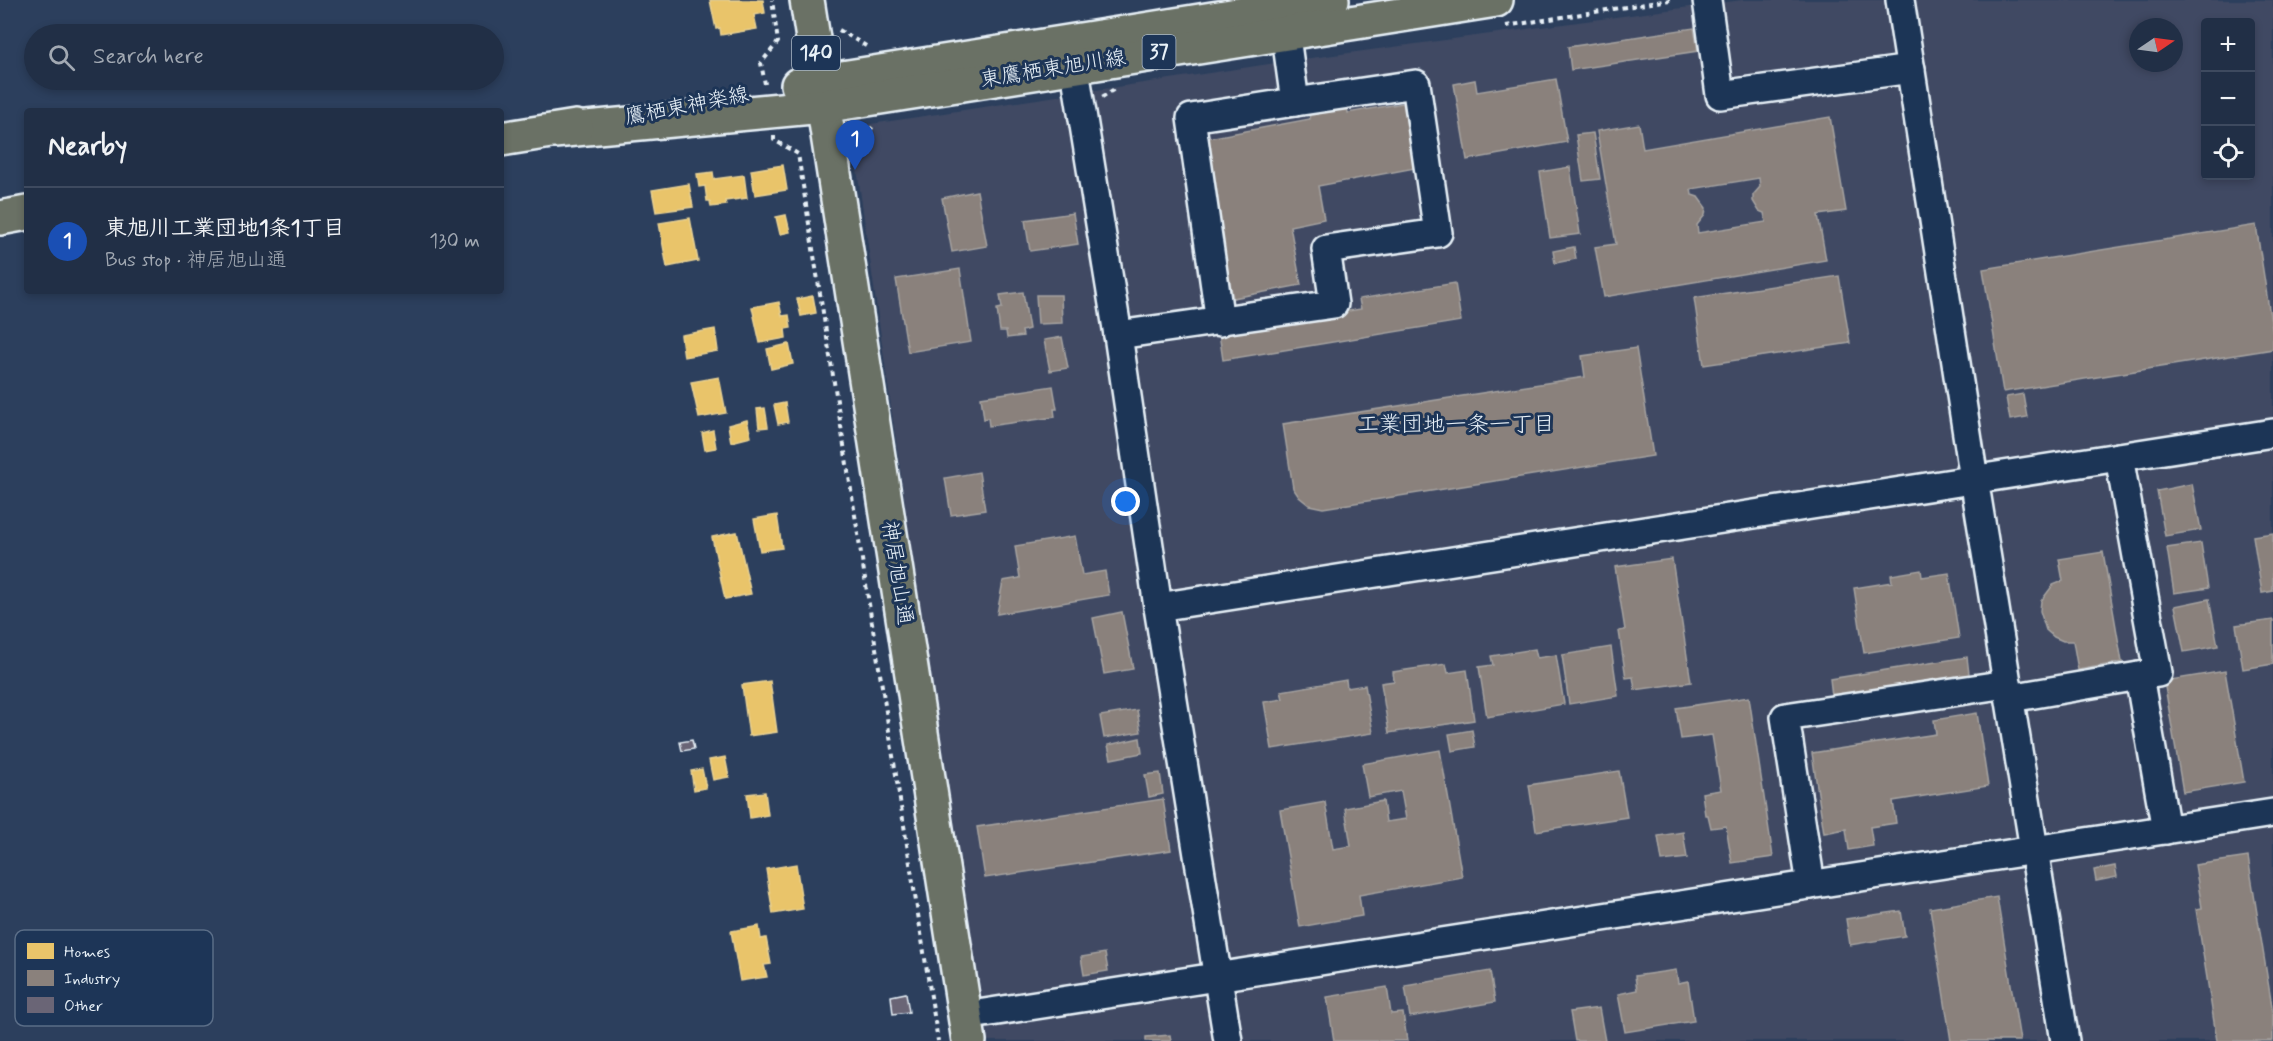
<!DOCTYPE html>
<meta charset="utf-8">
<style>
:root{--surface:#212f46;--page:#29374d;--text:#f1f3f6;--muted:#a2a9b3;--line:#3e4a5f;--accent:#bca0f2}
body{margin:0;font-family:Mynerve,"Klee One",sans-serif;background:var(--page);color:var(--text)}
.controls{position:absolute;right:18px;top:18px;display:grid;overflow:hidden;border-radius:6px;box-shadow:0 3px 9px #0003}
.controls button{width:54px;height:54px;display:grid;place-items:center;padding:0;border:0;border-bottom:2px solid var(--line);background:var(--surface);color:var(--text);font:30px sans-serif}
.compass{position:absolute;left:2129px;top:18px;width:54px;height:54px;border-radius:50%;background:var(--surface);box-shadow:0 3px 9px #0003;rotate:77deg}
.you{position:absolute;left:1126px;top:502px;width:21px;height:21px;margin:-15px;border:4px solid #fff;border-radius:50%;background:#1a73e8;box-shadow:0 0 0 9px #1a73e833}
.badge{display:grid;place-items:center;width:39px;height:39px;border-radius:50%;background:var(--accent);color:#fff;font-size:20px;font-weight:700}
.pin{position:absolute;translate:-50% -50px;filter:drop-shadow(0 2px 3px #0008)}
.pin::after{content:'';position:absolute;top:32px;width:21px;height:18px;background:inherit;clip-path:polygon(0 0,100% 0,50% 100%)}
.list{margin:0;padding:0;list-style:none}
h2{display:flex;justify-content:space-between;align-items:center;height:78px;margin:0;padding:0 24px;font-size:26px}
h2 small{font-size:20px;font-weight:400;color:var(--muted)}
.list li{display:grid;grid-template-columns:39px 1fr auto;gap:18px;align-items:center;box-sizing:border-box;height:108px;padding:0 24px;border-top:2px solid var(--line)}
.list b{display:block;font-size:22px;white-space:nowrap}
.list p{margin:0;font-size:20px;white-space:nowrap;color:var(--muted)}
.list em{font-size:20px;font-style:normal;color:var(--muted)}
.icon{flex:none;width:33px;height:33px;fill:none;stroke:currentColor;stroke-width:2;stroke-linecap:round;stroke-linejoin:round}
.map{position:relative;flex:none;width:2273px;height:1041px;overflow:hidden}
.search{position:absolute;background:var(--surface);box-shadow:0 3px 9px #0003;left:24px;top:24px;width:480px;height:66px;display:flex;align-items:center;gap:15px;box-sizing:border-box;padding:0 21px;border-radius:33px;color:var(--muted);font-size:22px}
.panel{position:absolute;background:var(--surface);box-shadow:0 3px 9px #0003;left:24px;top:108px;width:480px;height:186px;border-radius:6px}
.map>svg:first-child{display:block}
.built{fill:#3f4a64;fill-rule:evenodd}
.homes{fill:#e9c46a;stroke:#e9d295;stroke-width:1.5}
.industry{fill:#8a817c;stroke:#a6a3a1;stroke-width:1.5;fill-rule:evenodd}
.building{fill:#6a6576;stroke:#e8f1f8;stroke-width:1.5}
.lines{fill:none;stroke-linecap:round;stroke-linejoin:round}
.minor-casing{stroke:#e8f1f8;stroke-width:32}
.major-casing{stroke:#e8f1f8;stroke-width:38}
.path{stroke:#e8f1f8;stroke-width:4;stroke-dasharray:4.5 4.5;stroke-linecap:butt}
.minor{stroke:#1d3557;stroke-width:27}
.major{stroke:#6b7165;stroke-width:33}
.labels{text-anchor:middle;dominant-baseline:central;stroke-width:6;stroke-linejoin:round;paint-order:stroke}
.shield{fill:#1d3557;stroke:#abb9c8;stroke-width:1.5}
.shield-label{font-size:20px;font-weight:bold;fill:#e8f1f8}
.street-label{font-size:21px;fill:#e8f1f8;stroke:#1d3557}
.neighbourhood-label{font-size:22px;fill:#e8f1f8;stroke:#1d3557}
.key{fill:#1d3557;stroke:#5a6d87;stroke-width:1.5}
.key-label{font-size:16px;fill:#e8f1f8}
</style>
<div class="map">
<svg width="2273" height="1041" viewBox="0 0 2273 1041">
<rect width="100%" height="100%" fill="#2c3f5d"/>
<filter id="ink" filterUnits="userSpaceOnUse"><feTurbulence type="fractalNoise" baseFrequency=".0167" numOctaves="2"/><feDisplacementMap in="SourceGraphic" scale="12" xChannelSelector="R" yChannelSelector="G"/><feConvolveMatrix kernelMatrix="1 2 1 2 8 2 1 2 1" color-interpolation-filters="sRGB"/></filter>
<g filter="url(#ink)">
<!-- built -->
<path class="built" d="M1742,0H2273V1041H986L947,798L851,127L1289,61ZM2206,22H2250V176H2206ZM2138,27H2174V63H2138Z"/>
<!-- homes -->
<g class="homes">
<path d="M710,0H763L765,13L754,15L757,29L721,35L720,28L716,29Z"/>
<path d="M783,165L787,190L755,195L751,170Z"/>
<path d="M713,172L714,179L744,175L747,198L725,201L726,205L711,207L710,201H707L705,186L699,187L697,174Z"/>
<path d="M689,184L693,207L656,212L652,190Z"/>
<path d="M786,215L790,232L780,234L776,217Z"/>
<path d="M690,218L698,261L667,267L659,223Z"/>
<path d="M813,296L816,313L801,316L797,299Z"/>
<path d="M779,302L782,316L789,315L791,328L785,329L786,338L760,343L752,307Z"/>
<path d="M715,329L718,351L684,357L681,335Z"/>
<path d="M789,344L793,364L771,369L767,349Z"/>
<path d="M719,377L726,413L699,418L691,382Z"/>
<path d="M785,403L788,422L778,424L774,405Z"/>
<path d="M765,408L768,427L759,428L757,409Z"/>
<path d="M747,420L751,437L731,442L728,425Z"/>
<path d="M713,430L716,448L705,450L702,433Z"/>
<path d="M777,515L782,548L760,551L754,519Z"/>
<path d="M737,532L751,594L725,599L712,537Z"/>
<path d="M770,681L777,732L749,736L742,685Z"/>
<path d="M725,757L729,777L713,780L709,760Z"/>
<path d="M702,769L706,788L694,790L691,771Z"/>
<path d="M765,792L768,815L750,818L747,794Z"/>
<path d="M796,864L803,909L773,914L766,869Z"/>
<path d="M759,926L761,939L766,938L771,964L764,965L767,977L740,981L731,931Z"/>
</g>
<!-- industry -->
<g class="industry">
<path d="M1694,28L1698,51L1571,70L1568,47Z"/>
<path d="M1556,79L1567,142L1467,160L1454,84L1475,80L1477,92Z"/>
<path d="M1346,103L1348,113L1403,103L1415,168L1318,186L1324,219L1290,226L1301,285L1233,298L1203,139L1310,119L1308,109Z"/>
<path d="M1830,117L1846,211L1818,215L1826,260L1604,297L1595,247L1616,244L1597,131L1639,124L1643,149ZM1759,178L1760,187L1753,195V201L1759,211L1764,213L1766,222L1698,233L1697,225L1705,215L1706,208L1698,197L1692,195L1691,189Z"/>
<path d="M1593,133L1600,179L1583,181L1576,135Z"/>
<path d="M1570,167L1580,234L1550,238L1540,172Z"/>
<path d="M977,191L987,246L952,252L942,198Z"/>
<path d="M1073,213L1078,244L1030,251L1025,220Z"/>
<path d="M2256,225L2273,335V349L2003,392L1983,269Z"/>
<path d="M1574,247L1576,259L1555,263L1553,251Z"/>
<path d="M960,269L971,342L908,352L896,279Z"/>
<path d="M1839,276L1850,343L1704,365L1694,298Z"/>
<path d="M1455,283L1461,321L1223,360L1219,333L1361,309L1359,299Z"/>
<path d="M1023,292L1029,329L1022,331L1023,336L1007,338L1006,331H1000L997,309L1002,308L1000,295Z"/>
<path d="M1036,295H1061L1062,323L1038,324Z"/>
<path d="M1062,337L1068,368L1050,371L1044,340Z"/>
<path d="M1636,348L1653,456L1323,508L1309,505L1299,497L1293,488L1283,424L1585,377L1582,356Z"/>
<path d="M1053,386L1057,409H1054L1055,417L989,426L988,418L984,419L981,397Z"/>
<path d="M2023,394L2027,417L2010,420L2006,397Z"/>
<path d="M979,472L985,510L951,515L945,478Z"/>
<path d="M2192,484L2201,530L2165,536L2157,491Z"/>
<path d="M2273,533V591L2262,593L2253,536Z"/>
<path d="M1075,536L1082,575L1105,571L1109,595L997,614L1003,581L1020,578L1015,546Z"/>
<path d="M2201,543L2208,588L2174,593L2167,548Z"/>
<path d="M2103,552L2122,662L2078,670L2073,641H2063L2054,637L2046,630L2040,611L2041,601L2053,585L2063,581L2059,559Z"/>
<path d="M1672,559L1691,682L1635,690L1633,677L1626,678L1619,631L1625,630L1615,567Z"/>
<path d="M1921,570L1922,577L1949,573L1959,638L1864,653L1854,588L1892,582L1891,575Z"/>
<path d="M2209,599L2218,646L2184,652L2175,606Z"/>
<path d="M1122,612L1133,669L1104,674L1093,618Z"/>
<path d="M2273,620V664L2243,669L2236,625Z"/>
<path d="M1611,647L1618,696L1569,704L1562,655Z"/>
<path d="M1535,649L1537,658L1556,655L1564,704L1487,717L1479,667L1493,665L1491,656Z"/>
<path d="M1967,657L1969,674L1832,696L1830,679Z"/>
<path d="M1446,664L1448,673L1467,670L1474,720L1389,733L1381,683L1394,681L1393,672Z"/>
<path d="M2225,671L2244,782L2183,792L2164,681Z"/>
<path d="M1346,680L1347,688L1365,685L1373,733L1272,749L1264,702L1283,699L1281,691Z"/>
<path d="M1749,697L1773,857L1732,863L1726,826L1711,828L1708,815H1705L1702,793L1721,790L1712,735L1681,739L1676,708Z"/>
<path d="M1137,710L1141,732L1104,738L1100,716Z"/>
<path d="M1977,713L1988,786L1893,801L1896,823L1870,827L1873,846L1849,850L1846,829L1824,833L1812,753L1936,734L1934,720Z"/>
<path d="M1472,730L1475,747L1452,751L1449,734Z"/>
<path d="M1140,738L1142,753L1111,759L1108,745Z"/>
<path d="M1440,750L1462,877L1359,895L1362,916L1300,927L1280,810L1325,802L1333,849L1351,846L1345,808L1383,801L1386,822L1406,819L1401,791L1368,797L1362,764Z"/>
<path d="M1619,771L1627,817L1536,831L1529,785Z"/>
<path d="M1160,773L1163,794L1149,797L1145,775Z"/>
<path d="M1163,799L1171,850L985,878L977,827Z"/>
<path d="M1683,832L1687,858L1662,861L1658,836Z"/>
<path d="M2248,857L2273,1013V1041H2217L2196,909L2202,908L2195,865Z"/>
<path d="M2115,866L2117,877L2096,881L2094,870Z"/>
<path d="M1997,897L2020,1041H1951L1930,908Z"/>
<path d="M1901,911L1905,936L1850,945L1846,919Z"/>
<path d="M1105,953L1108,971L1084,975L1081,957Z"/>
<path d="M1676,970L1678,983L1688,981L1694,1021L1625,1032L1618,994L1637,990L1635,976Z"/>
<path d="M1490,971L1495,1002L1410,1017L1405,986Z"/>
<path d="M1387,987L1391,1014L1403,1013L1407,1041H1334L1327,997Z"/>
<path d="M1599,1008L1605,1041H1575L1570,1012Z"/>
<path d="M1170,1035L1171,1041H1146V1037Z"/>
</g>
<!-- building -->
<g class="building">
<path d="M692,740L694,749L682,751L680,742Z"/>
<path d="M906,993L909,1012L893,1014L891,996Z"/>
</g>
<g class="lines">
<defs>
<g id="minor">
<path d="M1707,0L1720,95L1911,69"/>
<path d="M1900,0L1971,460L2065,1041"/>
<path d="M1071,45L1118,335L1158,607L1228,1041"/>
<path d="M1220,322L1191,118L1295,102"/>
<path d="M1118,335L1334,304L1326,249L1438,233L1416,84L1295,102L1283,15"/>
<path d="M2119,457L2158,673L2139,676L2166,830"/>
<path d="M1158,607L2273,433"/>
<path d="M2010,698L2139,676"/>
<path d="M1811,885L1785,717L2007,684"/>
<path d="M965,1016L2273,813"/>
</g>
<g id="major">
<path d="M807,0L969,1041"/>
<path d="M798,85L1332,0"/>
<path d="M554,131L823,106L1496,0"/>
<path d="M501,139L576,127"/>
<path d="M0,218L27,213"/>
</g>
</defs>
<!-- minor casing -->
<use href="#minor" class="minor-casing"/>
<!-- major casing -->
<use href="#major" class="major-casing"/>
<!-- path -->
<g class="path">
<path d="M1506,26L1670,0"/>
<path d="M839,30L866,46"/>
<path d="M765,84L761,63L778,42L772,0"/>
<path d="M1102,97L1116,88"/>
<path d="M774,136V140L798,154L938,1041"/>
<path d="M859,145L874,125"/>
</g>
<!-- minor -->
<use href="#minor" class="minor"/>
<!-- major -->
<use href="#major" class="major"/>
</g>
</g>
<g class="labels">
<!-- shield labels -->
<g class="shield">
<rect x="1142.5" y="35" width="33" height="34" rx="4.5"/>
<rect x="792" y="36" width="48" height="34" rx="4.5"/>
</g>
<g class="shield-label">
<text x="1159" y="52">37</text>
<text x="816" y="53">140</text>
</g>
<!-- street labels -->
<g class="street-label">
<text transform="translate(1053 69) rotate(-9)">東鷹栖東旭川線</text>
<text transform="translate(687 106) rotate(-11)">鷹栖東神楽線</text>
<text transform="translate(897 573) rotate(81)">神居旭山通</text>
</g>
<!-- neighbourhood labels -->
<g class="neighbourhood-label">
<text x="1456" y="425">工業団地一条一丁目</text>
</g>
</g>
<!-- legend -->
<rect x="15" y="930" width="198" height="96" rx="9" class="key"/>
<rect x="27" y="943" width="27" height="16" fill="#e9c46a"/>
<rect x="27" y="970" width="27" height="16" fill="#8a817c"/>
<rect x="27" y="997" width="27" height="16" fill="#6a6576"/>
<g class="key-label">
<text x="64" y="957">Homes</text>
<text x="64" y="984">Industry</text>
<text x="64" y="1011">Other</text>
</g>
</svg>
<div class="controls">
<button>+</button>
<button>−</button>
<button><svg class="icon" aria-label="locate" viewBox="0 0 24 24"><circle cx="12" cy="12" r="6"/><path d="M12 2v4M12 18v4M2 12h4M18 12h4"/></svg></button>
</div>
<svg class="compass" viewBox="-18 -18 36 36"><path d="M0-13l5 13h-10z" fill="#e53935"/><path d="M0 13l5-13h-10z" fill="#a2a9b3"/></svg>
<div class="you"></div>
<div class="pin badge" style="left:855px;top:170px;background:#1a4fb4">1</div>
<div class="search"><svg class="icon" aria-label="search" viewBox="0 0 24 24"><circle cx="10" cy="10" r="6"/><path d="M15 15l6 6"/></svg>Search here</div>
<section class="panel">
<h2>Nearby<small></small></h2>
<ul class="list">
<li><span class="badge" style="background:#1a4fb4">1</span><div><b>東旭川工業団地1条1丁目</b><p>Bus stop · 神居旭山通</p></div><em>130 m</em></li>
</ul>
</section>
</div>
